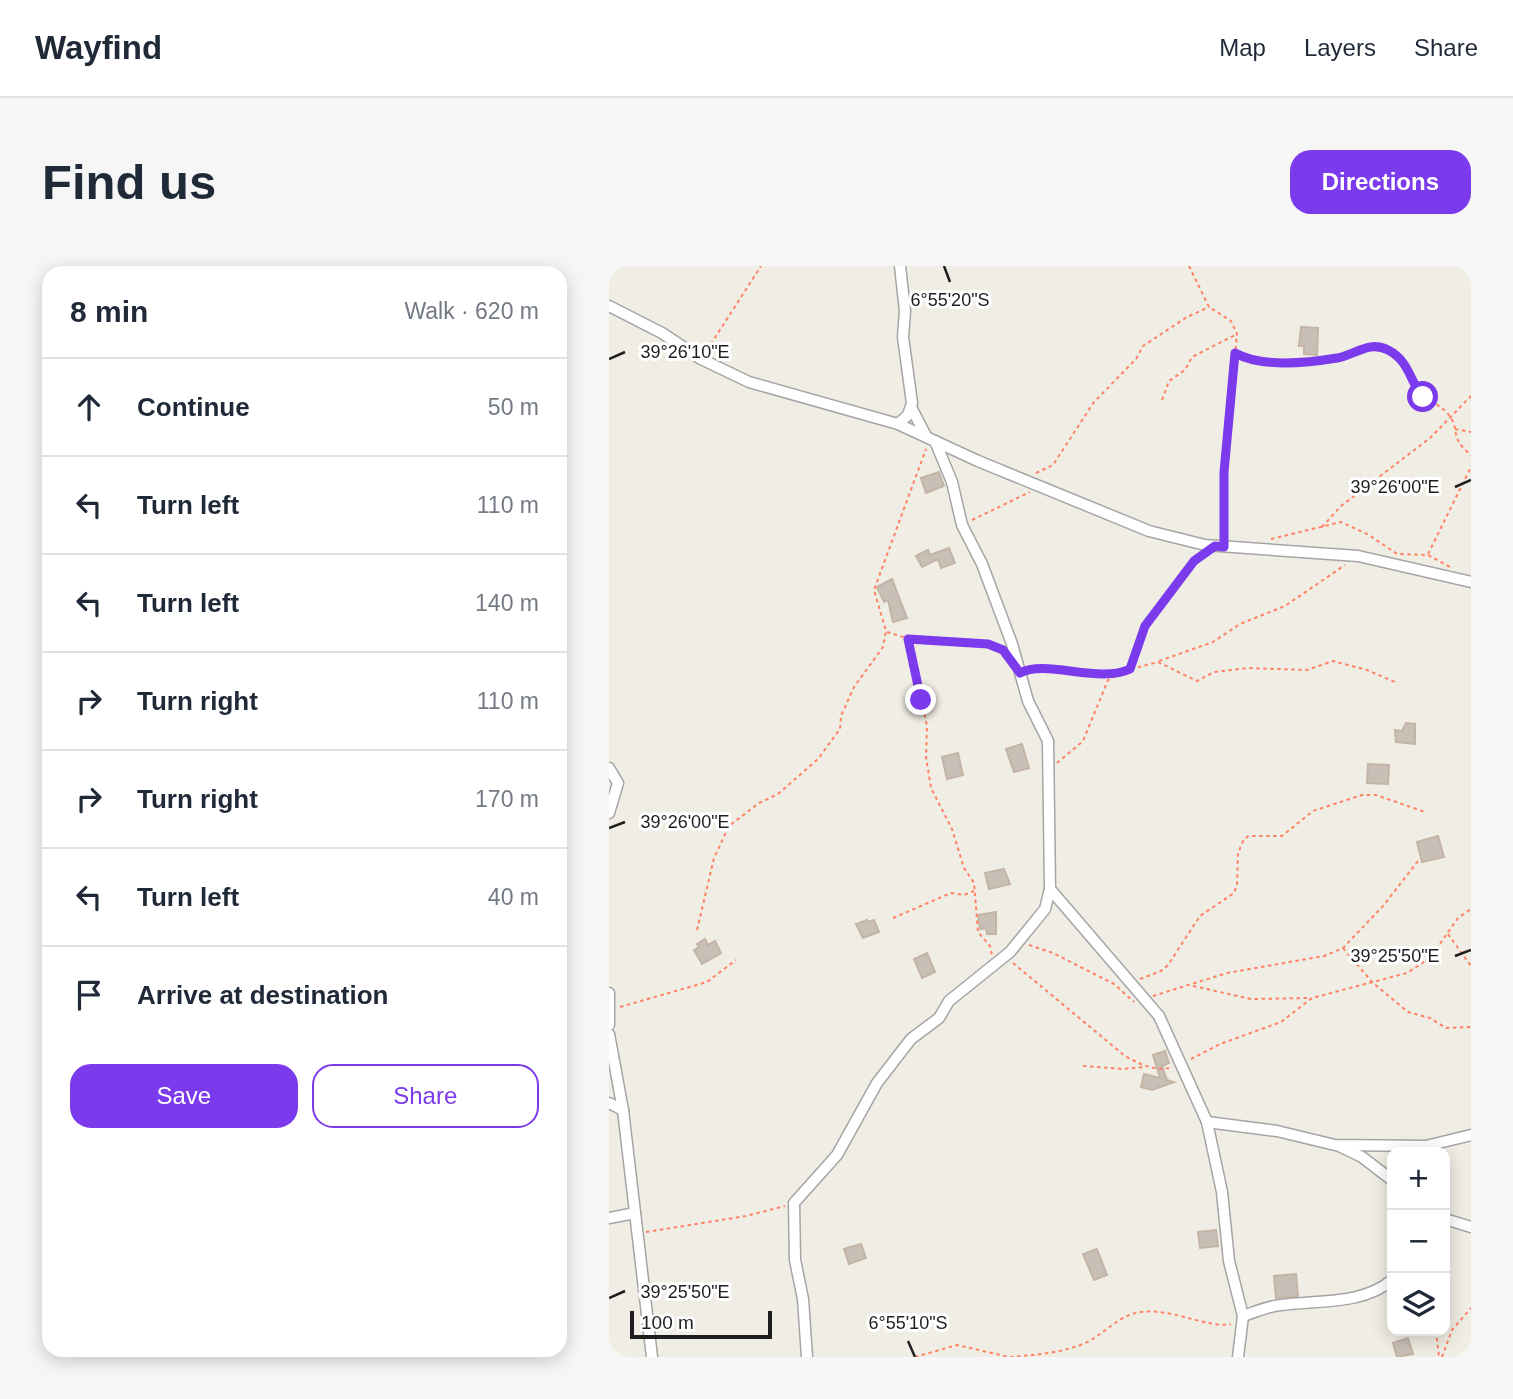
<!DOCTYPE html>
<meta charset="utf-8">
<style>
:root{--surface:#fff;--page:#f6f6f7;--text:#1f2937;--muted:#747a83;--line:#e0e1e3;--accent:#7c3aed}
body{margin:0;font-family:Helvetica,sans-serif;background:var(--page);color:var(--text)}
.controls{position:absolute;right:21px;bottom:21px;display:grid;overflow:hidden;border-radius:14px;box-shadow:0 4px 18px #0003}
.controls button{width:63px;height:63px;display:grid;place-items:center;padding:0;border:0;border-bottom:2px solid var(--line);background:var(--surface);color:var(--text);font:35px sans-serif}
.scale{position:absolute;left:21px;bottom:18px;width:142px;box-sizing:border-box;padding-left:7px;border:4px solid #1e1e1e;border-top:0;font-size:19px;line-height:24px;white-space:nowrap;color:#1e1e1e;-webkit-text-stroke:5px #fff;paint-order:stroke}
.stop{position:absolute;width:21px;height:21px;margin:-16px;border:5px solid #7c3aed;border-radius:50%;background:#fff}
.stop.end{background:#7c3aed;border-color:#fff;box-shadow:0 2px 7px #0008}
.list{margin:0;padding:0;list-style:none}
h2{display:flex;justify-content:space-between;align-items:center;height:91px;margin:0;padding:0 28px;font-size:30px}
h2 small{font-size:23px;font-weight:400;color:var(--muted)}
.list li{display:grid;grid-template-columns:46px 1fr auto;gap:21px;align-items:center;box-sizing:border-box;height:98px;padding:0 28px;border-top:2px solid var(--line)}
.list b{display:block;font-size:26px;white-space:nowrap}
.list em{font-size:23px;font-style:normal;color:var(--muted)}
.actions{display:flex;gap:14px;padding:21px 28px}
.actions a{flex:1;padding:16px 0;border:2px solid var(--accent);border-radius:21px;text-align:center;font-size:24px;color:var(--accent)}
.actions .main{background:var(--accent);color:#fff}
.icon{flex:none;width:38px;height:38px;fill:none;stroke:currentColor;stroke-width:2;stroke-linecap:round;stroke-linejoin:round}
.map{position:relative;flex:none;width:862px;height:1091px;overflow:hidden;border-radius:21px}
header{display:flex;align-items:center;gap:42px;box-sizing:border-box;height:98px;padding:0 35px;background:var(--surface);border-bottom:2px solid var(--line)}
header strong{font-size:33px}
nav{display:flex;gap:38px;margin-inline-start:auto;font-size:24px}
.intro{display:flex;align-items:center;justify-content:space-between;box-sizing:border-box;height:168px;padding:0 42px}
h1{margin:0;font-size:49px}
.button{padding:18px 32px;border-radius:21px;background:var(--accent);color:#fff;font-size:24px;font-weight:700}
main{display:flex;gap:42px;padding:0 42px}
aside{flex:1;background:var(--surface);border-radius:21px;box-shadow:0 4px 18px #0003}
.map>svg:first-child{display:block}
.building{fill:#c8c0b6;stroke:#c3b4a5;stroke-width:2}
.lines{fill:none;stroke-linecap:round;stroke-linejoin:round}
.street-casing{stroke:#a5a5a5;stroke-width:13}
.path{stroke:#ff8265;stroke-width:2;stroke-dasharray:3.5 3.5;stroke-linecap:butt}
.street{stroke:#fff;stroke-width:10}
.route{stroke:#7c3aed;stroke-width:9}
.ticks{fill:none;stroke:#1e1e1e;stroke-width:2.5}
.ticks-label{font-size:18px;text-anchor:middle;fill:#1e1e1e;stroke:#fff;stroke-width:6;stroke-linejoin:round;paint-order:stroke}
</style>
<header>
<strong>Wayfind</strong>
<nav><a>Map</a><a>Layers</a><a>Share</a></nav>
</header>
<div class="intro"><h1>Find us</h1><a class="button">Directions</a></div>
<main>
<aside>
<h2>8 min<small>Walk · 620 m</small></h2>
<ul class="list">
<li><svg class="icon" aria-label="ahead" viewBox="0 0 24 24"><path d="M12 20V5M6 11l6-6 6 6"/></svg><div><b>Continue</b></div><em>50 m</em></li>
<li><svg class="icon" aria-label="left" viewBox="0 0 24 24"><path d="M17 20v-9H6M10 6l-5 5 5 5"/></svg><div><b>Turn left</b></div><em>110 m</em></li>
<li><svg class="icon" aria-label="left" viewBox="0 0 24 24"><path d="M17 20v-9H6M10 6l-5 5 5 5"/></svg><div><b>Turn left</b></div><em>140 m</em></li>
<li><svg class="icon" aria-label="right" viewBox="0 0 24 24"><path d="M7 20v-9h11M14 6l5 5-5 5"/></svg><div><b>Turn right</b></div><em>110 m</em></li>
<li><svg class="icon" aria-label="right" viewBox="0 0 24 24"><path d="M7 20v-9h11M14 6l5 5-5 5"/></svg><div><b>Turn right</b></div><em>170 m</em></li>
<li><svg class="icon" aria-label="left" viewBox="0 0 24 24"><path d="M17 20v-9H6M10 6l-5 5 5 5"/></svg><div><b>Turn left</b></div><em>40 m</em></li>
<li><svg class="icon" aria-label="arrive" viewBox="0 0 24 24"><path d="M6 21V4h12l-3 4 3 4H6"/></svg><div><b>Arrive at destination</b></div></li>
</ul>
<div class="actions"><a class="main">Save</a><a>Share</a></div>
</aside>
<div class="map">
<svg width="862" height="1091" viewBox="0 0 862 1091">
<rect width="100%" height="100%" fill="#f0ede4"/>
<!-- building -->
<g class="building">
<path d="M692,61L709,62L708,89L695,88V80H690Z"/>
<path d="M330,206L335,220L317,227L312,212Z"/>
<path d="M340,282L346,297L332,302L329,293L313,301L307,290L319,284L321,289Z"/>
<path d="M283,313L298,352L284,356L279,334L275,336L268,321Z"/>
<path d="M797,457L806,458V478L787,476L786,464L793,465Z"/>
<path d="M413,478L420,502L405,506L397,483Z"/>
<path d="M349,487L354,509L338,513L333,491Z"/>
<path d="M759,498L780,499L779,518L758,517Z"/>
<path d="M829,570L835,591L813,596L808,576Z"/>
<path d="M395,603L401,618L380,623L376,607Z"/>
<path d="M387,646V668H378L377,662L371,663L369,649Z"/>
<path d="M258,654L259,656L265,654L270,666L254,672L247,658Z"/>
<path d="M96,673L99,679L106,675L112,687L93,698L85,684L90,681L88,678Z"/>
<path d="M318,687L326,706L313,712L305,693Z"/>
<path d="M556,785L560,797L553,800L558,814L565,816L543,824L532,821L535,808L551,812L544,789Z"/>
<path d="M607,964L609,980L591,982L589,966Z"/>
<path d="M252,978L257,992L240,998L235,983Z"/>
<path d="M488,983L498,1009L485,1014L474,988Z"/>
<path d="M687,1008L689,1030L667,1032L665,1010Z"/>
<path d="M799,1072L804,1088L788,1091L784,1077Z"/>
</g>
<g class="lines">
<defs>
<g id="street">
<path d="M0,40L53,67L92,93L140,116L289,158L369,195L540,265L596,279L749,290L862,316"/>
<path d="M303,143L317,170"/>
<path d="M289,158L299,149L303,137L294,71L296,45L291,0"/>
<path d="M0,502L9,517L0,547"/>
<path d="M441,623L550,750L598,856L613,926L620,995L634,1050L629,1091"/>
<path d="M0,727V759"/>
<path d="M0,768L14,844L43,1091"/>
<path d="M0,837L14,844"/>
<path d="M598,856L668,865L726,879L817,880L862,869"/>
<path d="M730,880L753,891L783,914"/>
<path d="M0,952L26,947"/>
<path d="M836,953L862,961"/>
<path d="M634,1050C646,1046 659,1040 672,1039C708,1034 754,1039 783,1014"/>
<path d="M198,1091L194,1033L186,994L185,937L228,889L268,817L302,773L330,752L340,735L401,686L436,643L441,623L439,475L419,435L403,378L373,298L353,259L343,216L326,175"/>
</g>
</defs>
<!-- street casing -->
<use href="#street" class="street-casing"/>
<!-- path -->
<g class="path">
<path d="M580,0L600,41L622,55L628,68L615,206V270"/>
<path d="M98,84L152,0"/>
<path d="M627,87C650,101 703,97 729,92C747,88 761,74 780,85C798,95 802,112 811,129C820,135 832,139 840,149C852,165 839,170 862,189"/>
<path d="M553,134L560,115L576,104L583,91L626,69"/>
<path d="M846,163L862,166"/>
<path d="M427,207L444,199L485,136L527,93L534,80L578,51L600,41"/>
<path d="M363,254L421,226"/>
<path d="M713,261L732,240L821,172L862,130"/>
<path d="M662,273L732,256L760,269L788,288L819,289L841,301"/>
<path d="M819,288L862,201"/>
<path d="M278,366L307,375L326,372L368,375L394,384"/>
<path d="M299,373L318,460L317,491L322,522L343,563L355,602L365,617L369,666L381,680L383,689"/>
<path d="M550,395L604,376L631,358L676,340L736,299"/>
<path d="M522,403L549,396L588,415L605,406L639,402L698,404L724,395L758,404L786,416"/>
<path d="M422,404L445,403L503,409"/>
<path d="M448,497L474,475L499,414L521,403L536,360L585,295L594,290"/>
<path d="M284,652L342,627L355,629L365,625"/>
<path d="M88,664L105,592L120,560L150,537L169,528L209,493L231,463L232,450L245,421L274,381L277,365L265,324L317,183"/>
<path d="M839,668L862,700"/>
<path d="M420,679L444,687L505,718L525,736"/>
<path d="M734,682L764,717L799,746L821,752L837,762L862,761"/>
<path d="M404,697L516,790C533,799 546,806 564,801"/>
<path d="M531,713L552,705L559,699L591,650L625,627L628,619L629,587L635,573L640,570H673L704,545L753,529H767L816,546"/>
<path d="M584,720L642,733L702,732"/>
<path d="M544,730L618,707L715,690L734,682L774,640L809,595"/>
<path d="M11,741L98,716L127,694"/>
<path d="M582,793L611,778L672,756L703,732L798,707L821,692L849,652L862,643"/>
<path d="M474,800L514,803L536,801"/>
<path d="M37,966L137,950L176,940"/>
<path d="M827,1065L830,1091"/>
<path d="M306,1091L348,1079L400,1091"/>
<path d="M401,1091C426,1089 453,1087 476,1077C496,1068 509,1049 532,1046C565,1042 599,1063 622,1058"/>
<path d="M833,1091L843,1064L862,1042"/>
</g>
<!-- street -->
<use href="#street" class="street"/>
</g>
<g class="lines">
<!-- route -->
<path class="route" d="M312,434L299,373L379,378L394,384L411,407C437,393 490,418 521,403L536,360L585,295L606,280L615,281V206L626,87C653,102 698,97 728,92C746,89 760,74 779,84C801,95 801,117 814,131"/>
</g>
<!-- ticks -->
<path class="ticks" d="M335,0L341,16M0,93L16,86M846,221L862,214M0,562L16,556M846,690L862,684M0,1032L16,1025M299,1075L306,1091"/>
<g class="ticks-label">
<text x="341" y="40">6°55'20"S</text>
<text x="76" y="92">39°26'10"E</text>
<text x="786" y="227">39°26'00"E</text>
<text x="76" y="562">39°26'00"E</text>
<text x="786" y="696">39°25'50"E</text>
<text x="76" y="1032">39°25'50"E</text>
<text x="299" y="1063">6°55'10"S</text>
</g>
</svg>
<div class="controls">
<button>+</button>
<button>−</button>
<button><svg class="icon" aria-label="layers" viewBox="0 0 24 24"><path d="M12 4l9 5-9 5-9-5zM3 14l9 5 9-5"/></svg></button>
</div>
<div class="scale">100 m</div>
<div class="stop" style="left:814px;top:131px"></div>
<div class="stop end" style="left:312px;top:434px"></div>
</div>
</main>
